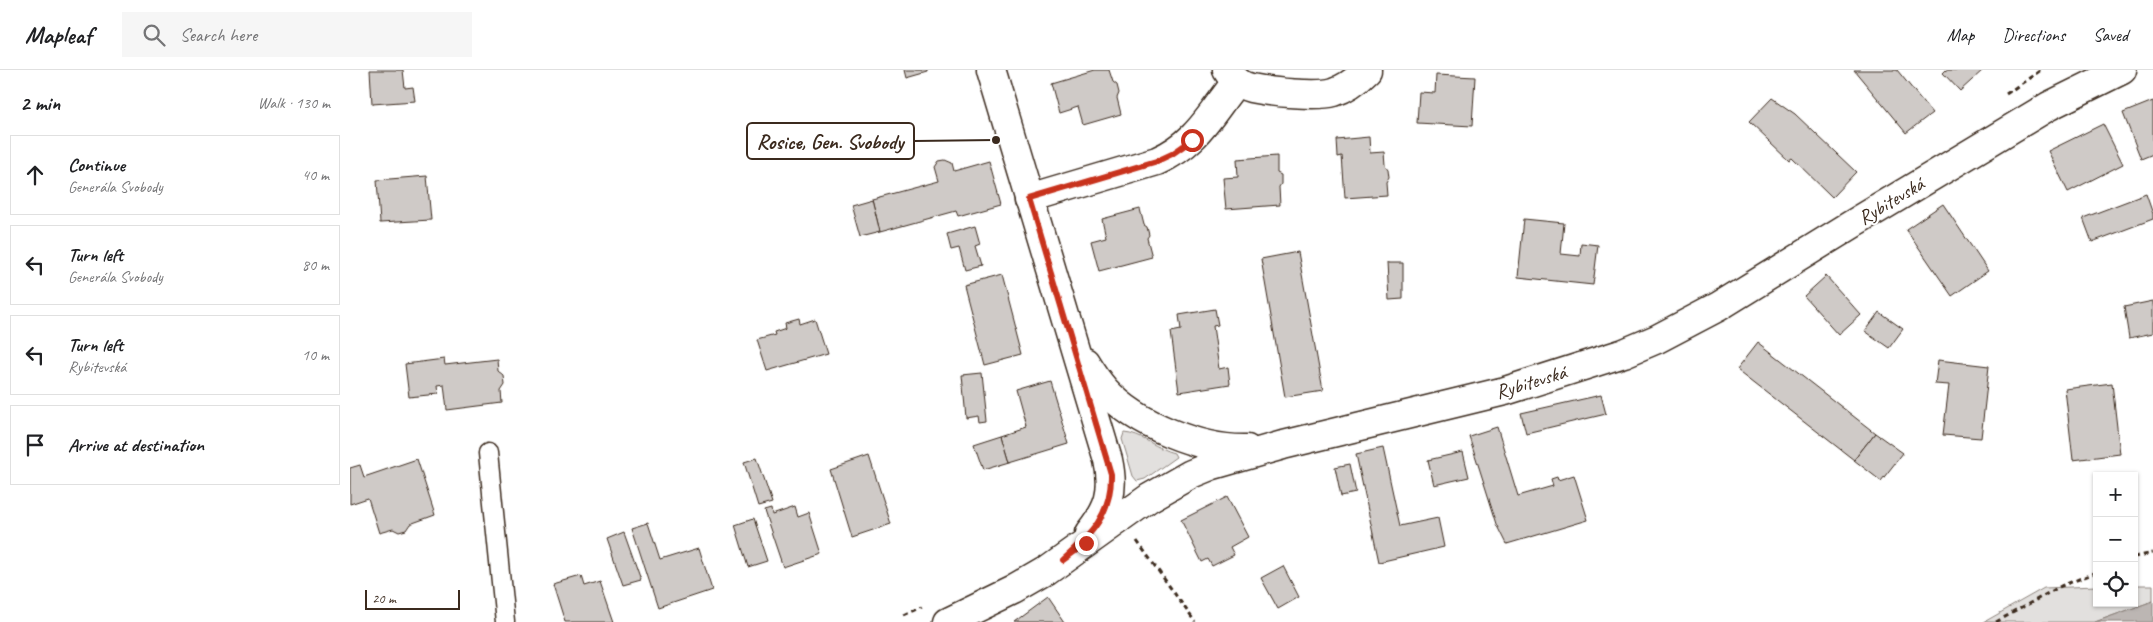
<!DOCTYPE html>
<meta charset="utf-8">
<style>
:root{--surface:#fff;--page:#f6f6f6;--text:#202124;--muted:#757577;--line:#e0e0e0}
body{margin:0;font-family:Caveat,sans-serif;background:var(--page);color:var(--text)}
.controls{position:absolute;right:15px;bottom:15px;display:grid;overflow:hidden;border-radius:0px;box-shadow:0 1px 4px #0004}
.controls button{width:45px;height:45px;display:grid;place-items:center;padding:0;border:0;border-bottom:1px solid var(--line);background:var(--surface);color:var(--text);font:25px sans-serif}
.scale{position:absolute;left:15px;bottom:12px;width:95px;box-sizing:border-box;padding-left:5px;border:2px solid #3b2a1e;border-top:0;font-size:14px;line-height:18px;white-space:nowrap;color:#3b2a1e;-webkit-text-stroke:4px #fff;paint-order:stroke}
.stop{position:absolute;width:15px;height:15px;margin:-11px;border:4px solid #c8321e;border-radius:50%;background:#fff}
.stop.end{background:#c8321e;border-color:#fff;box-shadow:0 1px 5px #0008}
.list{margin:0;padding:0;list-style:none}
h2{display:flex;justify-content:space-between;align-items:center;height:65px;margin:0;padding:0 20px;font-size:21px}
h2 small{font-size:16px;font-weight:400;color:var(--muted)}
.list li{display:grid;grid-template-columns:32px 1fr auto;gap:15px;align-items:center;box-sizing:border-box;height:80px;margin:0 10px 10px;padding:0 10px;border:1px solid var(--line);border-radius:0px}
.list b{display:block;font-size:19px;white-space:nowrap}
.list p{margin:0;font-size:16px;white-space:nowrap;color:var(--muted)}
.list em{font-size:16px;font-style:normal;color:var(--muted)}
.icon{flex:none;width:28px;height:28px;fill:none;stroke:currentColor;stroke-width:2;stroke-linecap:round;stroke-linejoin:round}
.map{position:relative;flex:none;width:1803px;height:552px;overflow:hidden}
header{display:flex;align-items:center;gap:30px;box-sizing:border-box;height:70px;padding:0 25px;background:var(--surface);border-bottom:1px solid var(--line)}
header strong{font-size:24px}
nav{display:flex;gap:28px;margin-inline-start:auto;font-size:18px}
.search{width:350px;height:45px;background:var(--page);display:flex;align-items:center;gap:12px;box-sizing:border-box;padding:0 18px;border-radius:0px;color:var(--muted);font-size:19px}
main{display:flex}
aside{flex:1;background:var(--surface)}
.map>svg:first-child{display:block}
.green{fill:#e2e0de;stroke:#8e857e}
.water{fill:#bcb6b3;stroke:#887e77}
.building{fill:#cfcac7;stroke:#3b2a1e}
.lines{fill:none;stroke-linecap:round;stroke-linejoin:round}
.lane-casing{stroke:#3b2a1e;stroke-width:21}
.street-casing{stroke:#3b2a1e;stroke-width:31}
.path{stroke:#3b2a1e;stroke-width:3;stroke-dasharray:5 4;stroke-linecap:butt}
.lane{stroke:#fff;stroke-width:18}
.street{stroke:#fff;stroke-width:28}
.route{stroke:#c8321e;stroke-width:6}
.labels{text-anchor:middle;dominant-baseline:central;stroke-width:4;stroke-linejoin:round;paint-order:stroke}
.street-label{font-size:20px;fill:#3b2a1e;stroke:#fff}
.leader{fill:none;stroke:#3b2a1e;stroke-width:2}
.callout-dot{fill:#3b2a1e;stroke:#fff;stroke-width:2}
.callout{fill:#fff;stroke:#3b2a1e;stroke-width:2}
.callout-label{font-size:21px;text-anchor:middle;font-weight:bold;fill:#3b2a1e}
</style>
<header>
<strong>Mapleaf</strong>
<div class="search"><svg class="icon" aria-label="search" viewBox="0 0 24 24"><circle cx="10" cy="10" r="6"/><path d="M15 15l6 6"/></svg>Search here</div>
<nav><a>Map</a><a>Directions</a><a>Saved</a></nav>
</header>
<main>
<aside>
<h2>2 min<small>Walk · 130 m</small></h2>
<ul class="list">
<li><svg class="icon" aria-label="ahead" viewBox="0 0 24 24"><path d="M12 20V5M6 11l6-6 6 6"/></svg><div><b>Continue</b><p>Generála Svobody</p></div><em>40 m</em></li>
<li><svg class="icon" aria-label="left" viewBox="0 0 24 24"><path d="M17 20v-9H6M10 6l-5 5 5 5"/></svg><div><b>Turn left</b><p>Generála Svobody</p></div><em>80 m</em></li>
<li><svg class="icon" aria-label="left" viewBox="0 0 24 24"><path d="M17 20v-9H6M10 6l-5 5 5 5"/></svg><div><b>Turn left</b><p>Rybitevská</p></div><em>10 m</em></li>
<li><svg class="icon" aria-label="arrive" viewBox="0 0 24 24"><path d="M6 21V4h12l-3 4 3 4H6"/></svg><div><b>Arrive at destination</b></div></li>
</ul>
</aside>
<div class="map">
<svg width="1803" height="552" viewBox="0 0 1803 552">
<rect width="100%" height="100%" fill="#fff"/>
<filter id="ink" filterUnits="userSpaceOnUse"><feTurbulence type="fractalNoise" baseFrequency=".02" numOctaves="2"/><feDisplacementMap in="SourceGraphic" scale="10" xChannelSelector="R" yChannelSelector="G"/><feConvolveMatrix kernelMatrix="1 2 1 2 8 2 1 2 1" color-interpolation-filters="sRGB"/></filter>
<g filter="url(#ink)">
<!-- green -->
<g class="green">
<path d="M774,363C791,364 807,379 824,383L826,387L795,409L787,411L783,406L772,369Z"/>
<path d="M1784,515H1803V531L1745,552H1634L1694,518L1747,516V533H1784Z"/>
</g>
<!-- water -->
<path class="water" d="M1803,531V552H1745Z"/>
<!-- building -->
<g class="building">
<path d="M20,0H53L55,18L63,17L65,31L22,34Z"/>
<path d="M555,0H578V2L557,8Z"/>
<path d="M745,0H759L763,12L767,15L769,23L767,28L771,44L733,55L728,37L709,43L701,13Z"/>
<path d="M1504,0H1547L1582,43L1556,63Z"/>
<path d="M1596,0H1633L1610,21L1593,3Z"/>
<path d="M1086,5L1125,7L1122,56L1067,53L1069,22L1085,23Z"/>
<path d="M1422,28L1445,44L1506,102L1482,127L1442,88L1439,90L1399,52Z"/>
<path d="M1803,31V84L1791,89L1773,43Z"/>
<path d="M1753,54L1773,94L1718,122L1698,81Z"/>
<path d="M1019,67L1020,83L1034,82L1035,95L1038,99L1039,107L1036,112L1037,125L995,128L992,86L988,87L987,70Z"/>
<path d="M927,86V103L931,105V114L929,117L930,135L876,139L873,108L888,107L887,89Z"/>
<path d="M595,90L602,93L604,101L639,91L651,134L608,146L606,141L530,162L522,129L589,111L585,97L589,91Z"/>
<path d="M77,106L81,150L30,153L27,110Z"/>
<path d="M1796,124L1803,144V149L1742,172L1733,148Z"/>
<path d="M522,129L530,162L510,167L501,135Z"/>
<path d="M1593,134L1638,201L1602,226L1556,159Z"/>
<path d="M790,139L794,155L797,157L799,165L797,168L802,187L749,201L741,171L756,167L752,149Z"/>
<path d="M1174,149L1214,153L1211,184L1230,186L1231,173L1248,175L1243,215L1168,207Z"/>
<path d="M625,156L630,174L625,176L631,196L615,200L609,178L601,180L597,164Z"/>
<path d="M948,182L973,321L935,327L911,189Z"/>
<path d="M1037,193H1053V229L1039,230Z"/>
<path d="M652,205L673,285L635,295L614,215Z"/>
<path d="M1476,206L1511,245L1489,265L1454,226Z"/>
<path d="M1803,231V263L1779,268L1774,237Z"/>
<path d="M865,239L868,255L863,256L869,299L878,297L880,314L829,322L821,262L831,260L829,245Z"/>
<path d="M1529,242L1553,259L1539,278L1515,261Z"/>
<path d="M449,249L450,254L465,249L476,284L417,301L407,270L425,265L424,262L436,258L435,253Z"/>
<path d="M1408,272L1525,363L1504,390L1387,299Z"/>
<path d="M94,289L95,295L147,289L148,301L154,306L155,315L151,321L152,333L97,340L94,315L87,316L88,324L59,327L55,294Z"/>
<path d="M1588,290L1639,296L1631,368L1593,365L1599,315L1585,314Z"/>
<path d="M632,303L637,351L630,352L629,346L616,348L612,305Z"/>
<path d="M700,311L719,374L660,392L652,365L676,357L666,321Z"/>
<path d="M1762,313L1770,384L1723,390L1715,319Z"/>
<path d="M1251,325L1256,344L1176,363L1171,343Z"/>
<path d="M1147,357L1168,426L1203,416L1201,409L1207,407L1208,410L1224,405L1238,450L1157,474L1147,454L1119,366Z"/>
<path d="M1525,363L1553,383L1531,411L1504,390Z"/>
<path d="M652,365L660,392L633,400L624,374Z"/>
<path d="M1033,378L1050,456L1088,448L1094,477L1029,492L1006,384Z"/>
<path d="M1113,382L1119,407L1084,415L1078,390Z"/>
<path d="M519,386L541,454L502,467L481,399Z"/>
<path d="M407,388L422,433L408,437L394,392Z"/>
<path d="M67,389L85,445L60,454L56,460L49,462L43,459L29,463L18,428L0,434V398L10,395L14,407Z"/>
<path d="M1000,394L1006,423L991,426L985,397Z"/>
<path d="M877,427L898,467L880,477L884,485L862,496L858,489L852,492L831,450Z"/>
<path d="M445,437L448,447L459,443L472,484L433,497L414,441L421,439L422,445Z"/>
<path d="M403,449L417,491L398,497L385,455Z"/>
<path d="M298,453L310,490L349,478L362,520L308,538L282,458Z"/>
<path d="M274,462L291,510L273,515L257,469Z"/>
<path d="M933,496L949,527L928,539L911,508Z"/>
<path d="M231,506L234,516L250,511L264,552H215L203,514Z"/>
<path d="M698,527L715,552H664Z"/>
</g>
<g class="lines">
<defs>
<path id="lane" d="M138,383L155,552"/>
<g id="street">
<path d="M641,0L758,390C765,422 759,439 739,464"/>
<path d="M877,0C883,10 890,15 901,18C920,22 967,27 984,22C996,18 1008,9 1017,0"/>
<path d="M679,129L807,91C848,73 860,44 887,11"/>
<path d="M735,292C741,302 747,311 755,320C787,355 850,380 897,379"/>
<path d="M598,552L664,520L697,501L799,428L841,404L863,395L933,375L1155,321L1274,283L1307,269L1368,237L1501,155L1699,36L1772,0"/>
</g>
</defs>
<!-- lane casing -->
<use href="#lane" class="lane-casing"/>
<!-- street casing -->
<use href="#street" class="street-casing"/>
<!-- path -->
<g class="path">
<path d="M1656,24L1691,0"/>
<path d="M787,471L845,552"/>
<path d="M1784,487L1803,483"/>
<path d="M554,545L572,537"/>
<path d="M1646,552L1711,516L1747,502"/>
</g>
<!-- lane -->
<use href="#lane" class="lane"/>
<!-- street -->
<use href="#street" class="street"/>
</g>
</g>
<g class="lines" filter="url(#ink)">
<!-- route -->
<path class="route" d="M736,473L713,490C741,465 762,444 761,404L679,129L807,91L822,84L842,70"/>
</g>
<g class="labels">
<!-- street labels -->
<g class="street-label">
<text transform="translate(1541 131) rotate(-31)">Rybitevská</text>
<text transform="translate(1181 312) rotate(-17)">Rybitevská</text>
</g>
</g>
<!-- callouts -->
<path class="leader" d="M646 70L564 71"/>
<circle class="callout-dot" cx="646" cy="70" r="5"/>
<rect class="callout" x="397" y="53" width="167" height="36" rx="5"/>
<g class="callout-label">
<text x="480" y="79">Rosice, Gen. Svobody</text>
</g>
</svg>
<div class="controls">
<button>+</button>
<button>−</button>
<button><svg class="icon" aria-label="locate" viewBox="0 0 24 24"><circle cx="12" cy="12" r="6"/><path d="M12 2v4M12 18v4M2 12h4M18 12h4"/></svg></button>
</div>
<div class="scale">20 m</div>
<div class="stop" style="left:842px;top:70px"></div>
<div class="stop end" style="left:736px;top:473px"></div>
</div>
</main>
